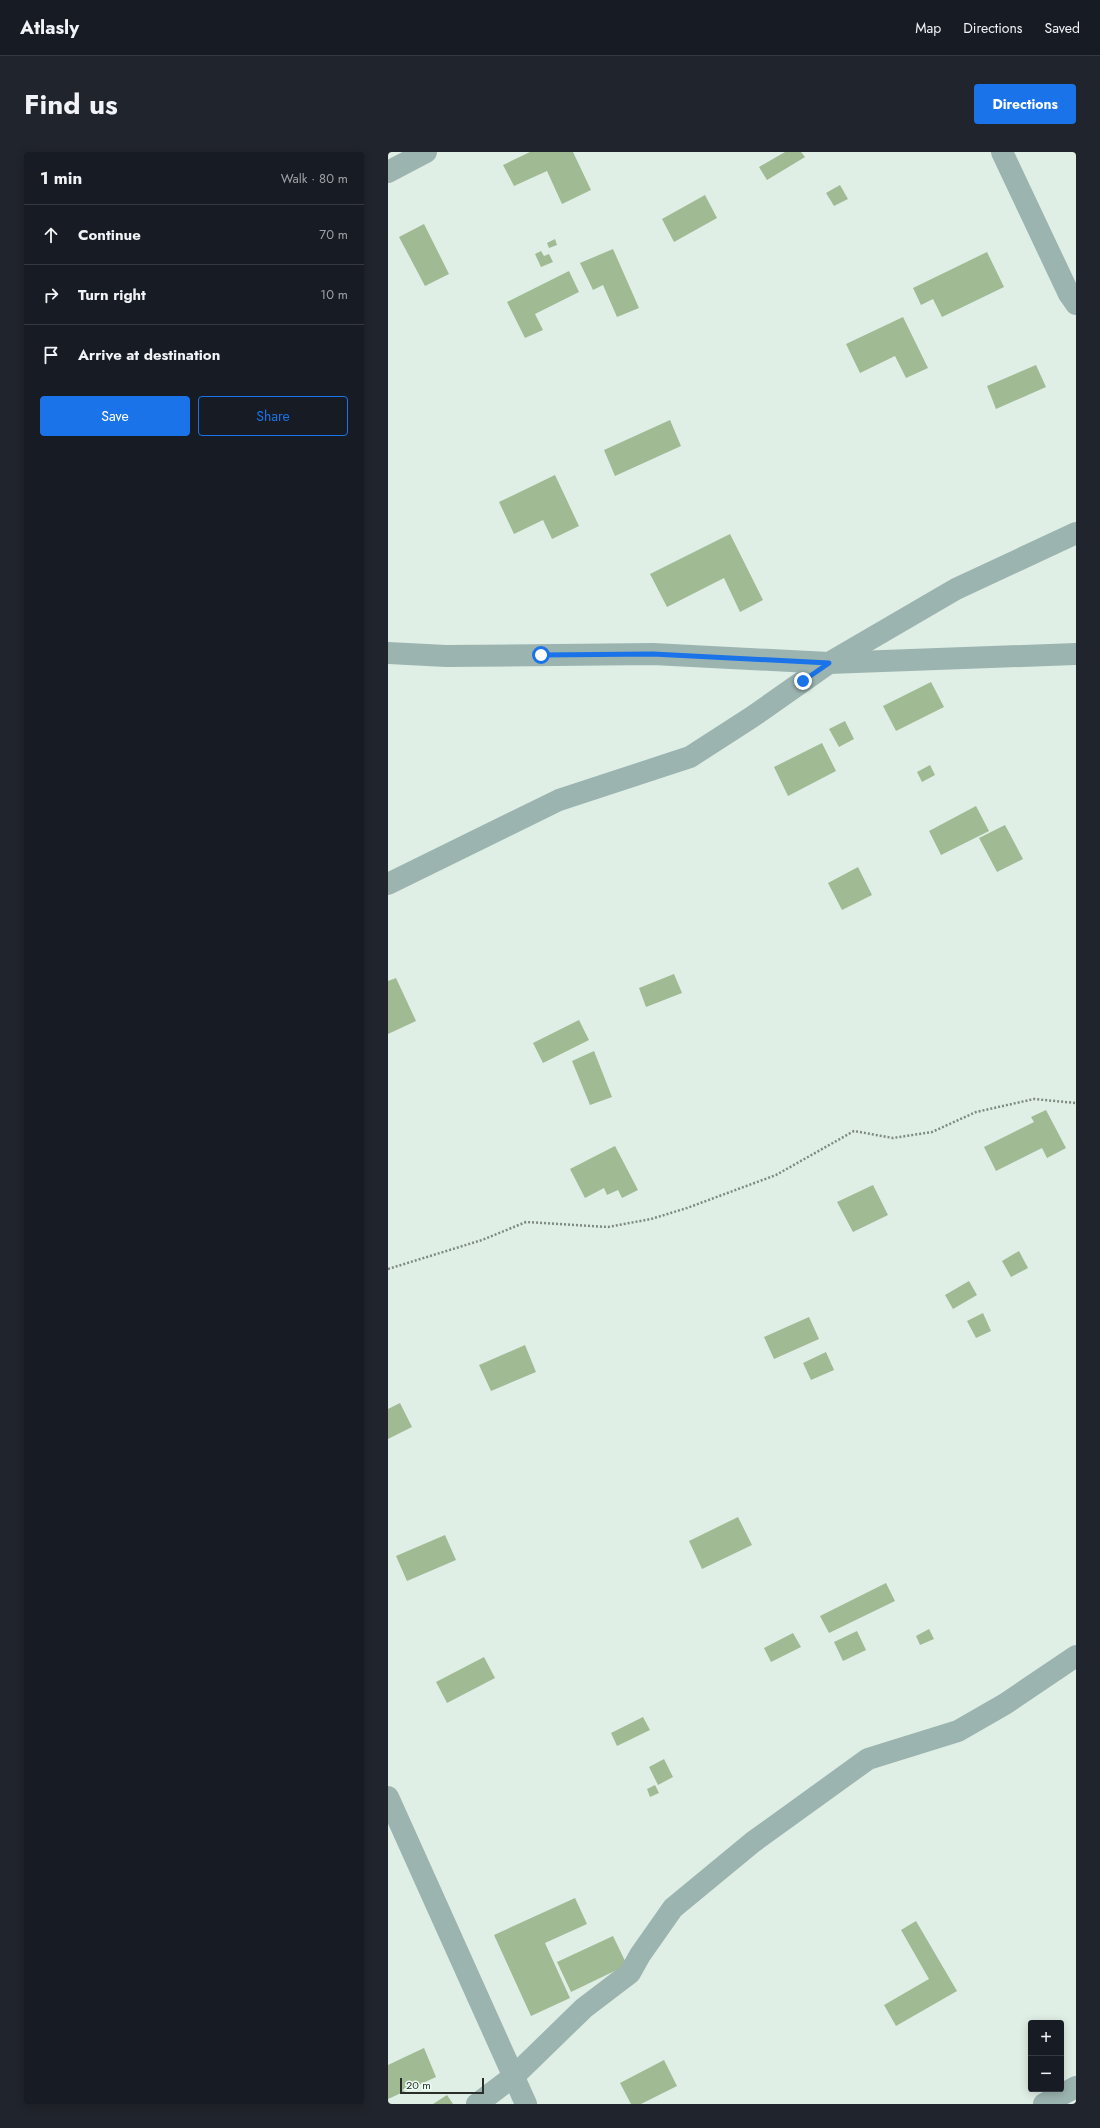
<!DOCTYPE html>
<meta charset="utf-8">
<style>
:root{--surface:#171b24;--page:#20242c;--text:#f1f3f6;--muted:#9ea1a6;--line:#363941;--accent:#1a73e8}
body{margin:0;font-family:Jost,sans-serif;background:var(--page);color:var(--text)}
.controls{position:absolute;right:12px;bottom:12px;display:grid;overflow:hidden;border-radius:4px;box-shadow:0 2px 10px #0003}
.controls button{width:36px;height:36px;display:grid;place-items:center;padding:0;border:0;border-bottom:1px solid var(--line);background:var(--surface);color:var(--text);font:20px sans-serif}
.scale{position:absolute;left:12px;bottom:10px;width:84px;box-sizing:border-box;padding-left:4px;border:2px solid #292e2b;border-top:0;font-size:11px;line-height:14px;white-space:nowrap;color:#292e2b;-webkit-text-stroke:3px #edfcf3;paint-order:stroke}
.stop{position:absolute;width:12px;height:12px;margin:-9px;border:3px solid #1a73e8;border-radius:50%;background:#fff}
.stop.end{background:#1a73e8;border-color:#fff;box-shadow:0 1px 4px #0008}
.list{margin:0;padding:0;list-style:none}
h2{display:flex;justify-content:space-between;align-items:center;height:52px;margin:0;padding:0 16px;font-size:17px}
h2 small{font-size:13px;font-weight:400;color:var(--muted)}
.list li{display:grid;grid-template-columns:26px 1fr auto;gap:12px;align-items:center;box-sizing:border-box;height:60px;padding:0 16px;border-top:1px solid var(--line)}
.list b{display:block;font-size:15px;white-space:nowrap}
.list em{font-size:13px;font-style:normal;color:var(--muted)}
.actions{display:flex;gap:8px;padding:12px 16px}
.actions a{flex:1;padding:9px 0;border:1px solid var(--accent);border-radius:4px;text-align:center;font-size:14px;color:var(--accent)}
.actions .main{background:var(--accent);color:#fff}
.icon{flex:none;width:22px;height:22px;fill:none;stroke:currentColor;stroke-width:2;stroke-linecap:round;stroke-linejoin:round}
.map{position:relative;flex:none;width:688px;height:1952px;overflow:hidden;border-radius:4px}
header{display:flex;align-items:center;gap:24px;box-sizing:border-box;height:56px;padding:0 20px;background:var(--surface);border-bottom:1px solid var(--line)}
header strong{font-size:19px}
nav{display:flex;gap:22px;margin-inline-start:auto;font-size:14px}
.intro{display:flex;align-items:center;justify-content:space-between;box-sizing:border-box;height:96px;padding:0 24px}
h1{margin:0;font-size:28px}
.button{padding:10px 18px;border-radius:4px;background:var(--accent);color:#fff;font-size:14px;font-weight:700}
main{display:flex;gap:24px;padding:0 24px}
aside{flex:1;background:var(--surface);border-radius:4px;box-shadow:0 2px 10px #0003}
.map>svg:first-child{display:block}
.building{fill:#a0ba93}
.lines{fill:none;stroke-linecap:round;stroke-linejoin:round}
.path{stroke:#7f8983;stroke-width:2.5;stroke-dasharray:2 2;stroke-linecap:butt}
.street{stroke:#9cb4b0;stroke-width:22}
.route{stroke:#1a73e8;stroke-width:5}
</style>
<header>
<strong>Atlasly</strong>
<nav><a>Map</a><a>Directions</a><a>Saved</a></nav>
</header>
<div class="intro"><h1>Find us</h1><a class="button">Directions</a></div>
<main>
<aside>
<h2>1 min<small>Walk · 80 m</small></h2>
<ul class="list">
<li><svg class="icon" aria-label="ahead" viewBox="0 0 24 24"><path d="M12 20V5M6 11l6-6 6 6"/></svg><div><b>Continue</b></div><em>70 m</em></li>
<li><svg class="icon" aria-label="right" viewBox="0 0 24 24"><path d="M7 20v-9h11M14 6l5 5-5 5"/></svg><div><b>Turn right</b></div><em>10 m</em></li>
<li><svg class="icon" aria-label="arrive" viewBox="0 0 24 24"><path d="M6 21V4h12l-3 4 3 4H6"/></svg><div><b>Arrive at destination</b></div></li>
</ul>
<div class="actions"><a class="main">Save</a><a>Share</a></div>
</aside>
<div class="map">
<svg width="688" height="1952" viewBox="0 0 688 1952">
<rect width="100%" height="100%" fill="#e0efe6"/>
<!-- building -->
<g class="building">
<path d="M142,0H185L203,38L174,52L159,19L126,34L115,13Z"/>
<path d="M397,0H413L417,5L379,28L371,15Z"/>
<path d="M452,33L460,47L446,54L438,41Z"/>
<path d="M317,43L329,66L286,90L274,67Z"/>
<path d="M36,72L61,122L37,134L11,85Z"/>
<path d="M167,87L169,93L161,96L159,91Z"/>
<path d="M225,97L251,156L229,165L215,133L205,138L192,111Z"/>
<path d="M153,99L156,104L161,102L165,110L153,115L147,102Z"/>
<path d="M599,100L616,135L554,165L545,147L533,153L525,136Z"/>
<path d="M181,119L191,140L147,162L155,178L137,186L119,150Z"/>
<path d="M515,165L540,216L518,226L507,204L472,221L458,192Z"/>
<path d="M648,213L658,235L608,257L599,234Z"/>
<path d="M282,268L293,294L227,324L216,298Z"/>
<path d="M167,323L191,374L164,387L155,368L126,382L111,350Z"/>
<path d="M342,382L375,448L352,460L336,426L279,455L262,422Z"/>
<path d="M543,530L556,555L508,579L495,554Z"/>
<path d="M457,569L466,587L451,595L441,577Z"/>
<path d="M434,591L448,619L400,644L386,615Z"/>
<path d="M542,613L547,623L534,630L529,620Z"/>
<path d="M588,654L601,679L553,703L541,679Z"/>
<path d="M617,673L635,707L609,720L591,686Z"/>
<path d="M470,715L484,743L454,758L440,731Z"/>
<path d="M286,822L294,841L258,855L251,836Z"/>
<path d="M8,826L28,869L0,882V829Z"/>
<path d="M191,868L201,888L155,911L145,891Z"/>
<path d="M206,899L224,945L202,953L184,909Z"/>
<path d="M658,958L678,996L659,1006L654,996L608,1019L596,995L646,970L643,965Z"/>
<path d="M227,994L250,1038L234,1046L230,1038L219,1043L216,1036L197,1046L182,1017Z"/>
<path d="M485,1033L500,1063L465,1080L449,1050Z"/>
<path d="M631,1099L640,1116L623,1125L614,1109Z"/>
<path d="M581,1129L589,1143L565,1157L557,1143Z"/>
<path d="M595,1161L603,1179L588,1186L579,1169Z"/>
<path d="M421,1165L431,1187L386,1207L376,1185Z"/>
<path d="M137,1193L148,1220L103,1239L91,1213Z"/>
<path d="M438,1200L446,1218L423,1228L415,1211Z"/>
<path d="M12,1251L24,1275L0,1287V1257Z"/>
<path d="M350,1365L364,1393L314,1417L301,1389Z"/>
<path d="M57,1383L68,1408L19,1429L8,1404Z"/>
<path d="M498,1431L507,1449L441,1481L432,1464Z"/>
<path d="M541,1477L546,1487L532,1493L528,1484Z"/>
<path d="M469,1479L478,1498L455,1509L446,1490Z"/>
<path d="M405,1481L413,1495L383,1510L376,1496Z"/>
<path d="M96,1505L107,1526L59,1551L48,1530Z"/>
<path d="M255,1565L262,1578L229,1594L223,1581Z"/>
<path d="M276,1607L285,1625L270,1633L261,1615Z"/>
<path d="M267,1633L271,1641L262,1645L259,1637Z"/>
<path d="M187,1746L199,1772L157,1791L182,1846L143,1864L106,1783Z"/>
<path d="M528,1769L569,1839L508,1874L496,1853L541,1827L513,1778Z"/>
<path d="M225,1784L239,1813L183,1840L169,1810Z"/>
<path d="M36,1896L48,1925L0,1947V1913Z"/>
<path d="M276,1908L289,1934L253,1952H243L232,1931Z"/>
<path d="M59,1943L65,1952H45Z"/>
</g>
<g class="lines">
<!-- path -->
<path class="path" d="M0,1117L94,1088L138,1070L220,1075L263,1067L299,1056L388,1023L466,979L505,986L544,980L588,960L646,947L688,951"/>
<!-- street -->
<g class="street">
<path d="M614,0L681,142L688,152"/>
<path d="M0,20L38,0"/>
<path d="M0,501L58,504L265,502L441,511L688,502"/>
<path d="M0,732L171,648L302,605L364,565L441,511L568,437L688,381"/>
<path d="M0,1645L138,1952"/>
<path d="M89,1952L126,1924L196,1856L242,1821L252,1803L285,1756L365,1690L480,1607L570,1579L617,1552L688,1504"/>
<path d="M656,1952L688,1935"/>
</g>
</g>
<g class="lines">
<!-- route -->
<path class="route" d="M153,503L265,502L441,511L415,529"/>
</g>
</svg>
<div class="controls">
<button>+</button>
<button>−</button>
</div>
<div class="scale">20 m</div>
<div class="stop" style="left:153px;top:503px"></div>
<div class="stop end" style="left:415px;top:529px"></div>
</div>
</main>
